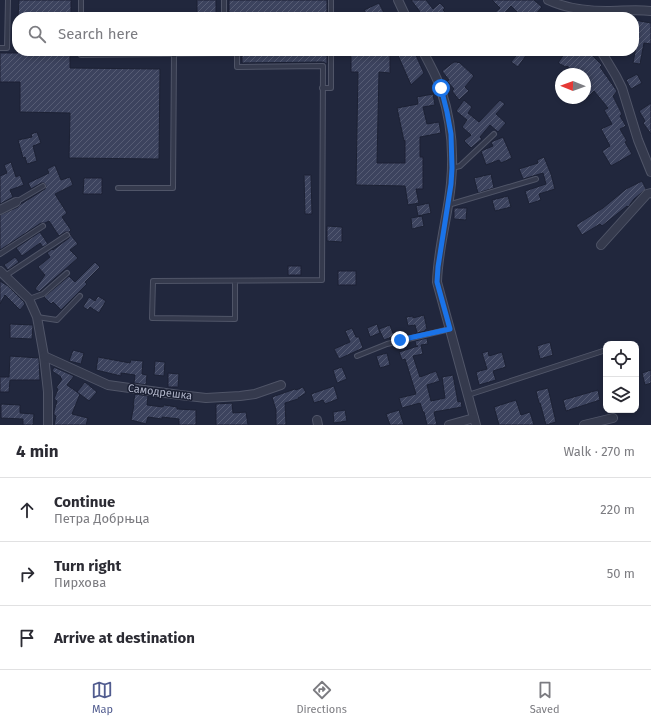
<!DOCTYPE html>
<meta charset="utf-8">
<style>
:root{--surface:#fff;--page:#f2f2f3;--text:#2b2b33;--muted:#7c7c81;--line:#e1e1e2;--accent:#515c8f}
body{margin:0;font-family:"Fira Sans",sans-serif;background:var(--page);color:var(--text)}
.controls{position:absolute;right:12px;bottom:12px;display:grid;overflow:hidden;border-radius:8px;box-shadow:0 2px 6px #0003}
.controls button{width:36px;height:36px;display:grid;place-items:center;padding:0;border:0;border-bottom:1px solid var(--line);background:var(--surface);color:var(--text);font:20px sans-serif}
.compass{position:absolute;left:555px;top:68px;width:36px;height:36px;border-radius:50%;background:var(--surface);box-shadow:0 2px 6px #0003;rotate:271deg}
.stop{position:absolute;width:12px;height:12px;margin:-9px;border:3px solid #1a73e8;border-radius:50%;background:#fff}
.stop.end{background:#1a73e8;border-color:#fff;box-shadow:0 1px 4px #0008}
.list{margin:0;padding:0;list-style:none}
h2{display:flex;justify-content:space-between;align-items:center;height:52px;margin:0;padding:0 16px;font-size:17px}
h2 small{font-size:13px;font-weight:400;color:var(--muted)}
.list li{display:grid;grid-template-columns:26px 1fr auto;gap:12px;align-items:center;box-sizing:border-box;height:64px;padding:0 16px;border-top:1px solid var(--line)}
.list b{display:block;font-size:15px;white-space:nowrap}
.list p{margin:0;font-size:13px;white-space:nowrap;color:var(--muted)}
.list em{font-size:13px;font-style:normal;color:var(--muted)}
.icon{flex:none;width:22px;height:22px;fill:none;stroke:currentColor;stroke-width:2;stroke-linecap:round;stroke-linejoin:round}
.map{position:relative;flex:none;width:651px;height:425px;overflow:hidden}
.search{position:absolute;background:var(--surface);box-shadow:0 2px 6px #0003;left:12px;right:12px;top:12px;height:44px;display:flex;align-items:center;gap:10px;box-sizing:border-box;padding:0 14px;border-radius:16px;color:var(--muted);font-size:15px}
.sheet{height:244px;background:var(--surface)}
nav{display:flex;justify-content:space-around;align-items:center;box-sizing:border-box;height:56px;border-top:1px solid var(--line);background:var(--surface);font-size:11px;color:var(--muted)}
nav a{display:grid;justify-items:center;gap:2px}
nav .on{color:var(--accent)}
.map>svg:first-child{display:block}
.building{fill:url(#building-hatch);stroke:#1c2134}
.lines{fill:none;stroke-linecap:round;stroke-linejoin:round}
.lane-casing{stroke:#505568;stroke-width:6}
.street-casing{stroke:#505568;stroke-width:10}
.lane{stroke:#353a4d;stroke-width:4}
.street{stroke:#353a4d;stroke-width:8}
.route{stroke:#1a73e8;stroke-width:5}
.labels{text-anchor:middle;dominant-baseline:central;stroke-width:3;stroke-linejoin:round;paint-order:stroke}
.street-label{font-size:11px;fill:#b0b5c9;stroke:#1a1f32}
</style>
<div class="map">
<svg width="651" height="425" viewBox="0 0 651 425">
<defs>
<pattern id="building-hatch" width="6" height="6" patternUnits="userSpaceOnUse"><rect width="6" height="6" fill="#3c435e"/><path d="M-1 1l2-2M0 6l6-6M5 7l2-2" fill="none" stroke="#565c74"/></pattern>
</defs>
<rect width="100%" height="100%" fill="#21273d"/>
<!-- building -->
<g class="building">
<path d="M19,0H71V17H18Z"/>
<rect x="197" y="0" width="19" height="17"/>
<rect x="229" y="0" width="98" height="17"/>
<path d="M411,0H426L433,9L440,3L445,8L443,10L450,17H424Z"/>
<path d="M492,0H534L542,7L533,17H522L511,6L501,17H490L500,8Z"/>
<path d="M379,3L386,17H368L364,10Z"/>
<path d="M634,20L651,23V44L644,43L640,64L633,63L638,36L634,35Z"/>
<path d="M18,51H70V68L160,69L159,159L69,158L70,113L20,112V82H0V53H18Z"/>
<path d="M242,51H327V64L323,62L242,63Z"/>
<path d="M396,51H414L424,73L411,85Z"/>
<path d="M520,51H529L518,67L511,62Z"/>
<path d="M566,51H588L602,65L600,67L617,91L613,96L622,114L620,116L626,126L620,129L627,141L625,142L632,154L611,166L602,151L610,146L601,129L612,124L604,110L608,108L594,91L589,96L585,91V74H577L567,66L566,67L558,63Z"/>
<path d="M351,53L390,54V73L379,72L377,163H405V140L404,141L397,108L418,104L417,97L433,94L435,105L423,107L427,124L439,122L441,133L420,137V157H423V189H416L419,203L408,205L405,186L356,185L358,72H351Z"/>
<path d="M454,62H457L458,63L459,62L474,76L465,87L469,91L459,100L452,91L454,89L447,81L449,80L442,71Z"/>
<path d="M637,74L642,83L631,89L626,80Z"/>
<path d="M464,100L472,107L468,113L479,122L500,100L505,104L496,114L506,123L498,132L490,125L480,137L482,139L471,148L464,141L471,135L462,127L467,120L456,111Z"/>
<path d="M651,103V134L643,123L645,121L639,111Z"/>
<path d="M37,132L41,143L33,146L37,161L27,164L25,157L23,158L18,140L32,137L31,134Z"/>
<path d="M503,137L512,158L501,163L499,160L486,165L481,151L493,146L491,142Z"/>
<path d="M544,157L551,174L555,189L539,194L541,200L529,204L525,191L546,184L543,173L523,179L519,169L538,163L537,160Z"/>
<path d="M11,162L16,177L20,175L24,185L10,190L13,197L0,204V176L7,173L4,165Z"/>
<path d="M55,165L61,180L70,177L73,185L55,194L67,213L62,217L71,230L69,232H65L59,236L49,221L45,223H41L0,250V215L18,207L21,204L45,189L46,186L44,183H41L31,189L28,183L49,173L47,169Z"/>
<path d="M491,174L494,188L478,193L474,178Z"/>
<path d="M304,175H311L312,214H305Z"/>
<path d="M84,178H102V194H83Z"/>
<path d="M642,181L646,189L634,199L628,207L627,206L602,226L600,224L582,235L576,225L603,208L626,189Z"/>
<path d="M508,196L511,207L495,211L492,200Z"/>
<path d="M429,203L431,213L418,216L416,206Z"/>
<path d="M454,208H467L466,220L454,219Z"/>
<path d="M422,216L424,226L412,229L411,218Z"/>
<path d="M327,226L342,227V242L327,241Z"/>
<path d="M40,232L48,244L43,247L40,243L22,256L16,248Z"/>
<path d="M70,234L78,244L70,250L78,258L39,292L35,289L45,275L38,267L50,257L47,253L52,249L53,250L69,238Z"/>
<path d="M15,257L19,262L8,270L4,265Z"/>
<path d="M95,262L100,267L85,282L87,284L61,310L53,302L51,304L44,297L69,276L75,282Z"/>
<rect x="288" y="266" width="13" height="9"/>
<rect x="338" y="271" width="18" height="14"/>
<path d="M0,281L8,286L24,302L25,304L20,310L5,295L0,304Z"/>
<path d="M98,296L106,301L99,313L90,307L88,310L83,307L89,297L95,301Z"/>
<path d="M424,315L427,329L425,330V331L417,333L415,325L408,326L406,317L413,316V318Z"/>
<path d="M10,324L33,325L32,339L10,338Z"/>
<path d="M377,324L380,333L370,337L367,328Z"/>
<path d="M390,325L394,336L384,340L379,329Z"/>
<path d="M352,328L356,337H359L363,348L339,359L334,349L350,342L345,331Z"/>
<path d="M427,338L428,344L421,345L423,354L413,356L420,377L436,371L440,381L427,385L431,401L445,398L442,377L453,375L458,402L461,401L462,407L434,412L437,425H427L424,412H423L420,403L402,408L399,398L416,394L405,359L402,360L399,352L418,346H416L415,341Z"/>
<path d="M550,342L553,355L540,359L537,346Z"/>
<path d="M73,350L84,353L81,364L69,361Z"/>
<path d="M488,351L489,356L502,352L506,367L493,371L496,380L479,385L476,372L487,369L482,353Z"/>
<path d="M387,353L390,365L380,368L376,356Z"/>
<path d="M10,356L39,358L40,380H10L9,392H0V377H9Z"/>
<path d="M98,357L130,363L131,360L143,361L142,374L147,375L146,385L134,383L135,375L121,373V376L96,370Z"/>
<path d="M155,361L165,362L164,376L154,375Z"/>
<path d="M54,367L74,376L67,385L80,394L72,414L88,418L86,425H54L56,416L54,415V411L57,401L54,399L58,389L56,388L62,379L60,378L61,377L52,371Z"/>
<path d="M342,367L347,379L337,383L333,370Z"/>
<path d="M651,370V383L645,385L642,373Z"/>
<path d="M168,373L179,374L178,387H168Z"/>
<path d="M85,382L97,392L89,401L77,392Z"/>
<path d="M334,386L338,399L325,404L323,400L314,403L311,394Z"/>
<path d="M303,387L306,393L298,398V399L285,403L286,425H276V410L272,397L295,389L296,390Z"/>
<path d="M548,388L556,422L546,425L540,403H539L536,391Z"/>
<path d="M598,390L600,400L566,411L563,400Z"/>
<path d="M135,394L148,396L147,405L163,407L164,405L177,407V409L196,410V425H179V419L162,417V419L148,417L146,424L131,420L134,405H133Z"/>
<path d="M516,400L521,415L530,412L534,425H499L494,407Z"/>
<path d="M232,403L233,413L246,412L248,425H216V404Z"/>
<path d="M1,404L20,405V413L34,414L33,425H23V419L1,418Z"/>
<path d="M345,410L347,421L334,423L333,412Z"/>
<path d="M399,410L404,425H390L386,414Z"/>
</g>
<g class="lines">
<defs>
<g id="lane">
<path d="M81,0V17"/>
<path d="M331,0V17"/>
<path d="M224,17V0"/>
<path d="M0,48H7L8,0"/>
<path d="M81,51V55L237,53V67L323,66L322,280L153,281L152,318L235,319V281"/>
<path d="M322,88H331V51"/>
<path d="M452,168L460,166L494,134"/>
<path d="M118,188H173L174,54"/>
<path d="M16,202L43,186"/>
<path d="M448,205L536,179"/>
<path d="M0,254L43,226"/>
<path d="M5,276L67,235"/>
<path d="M29,299L43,294L67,273"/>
<path d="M37,317L57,320L80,296"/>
<path d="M357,356L387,344L450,329"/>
<path d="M468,395L606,350"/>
</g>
<g id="street">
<path d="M398,0L406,17"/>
<path d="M548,0C567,9 586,11 607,11C622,11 636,9 651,11"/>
<path d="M423,51C429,64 437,76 441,90C451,119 454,151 451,183C448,216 438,248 437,282L476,425"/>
<path d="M601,51L616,76L622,88L638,140L651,172"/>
<path d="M0,210L16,202"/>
<path d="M601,245L647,194L651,193"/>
<path d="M0,271L29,299L37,317L44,356L48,392V425"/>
<path d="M44,356L108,385L180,395L206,398L240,396L255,394L281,385"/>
<path d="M317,420L318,425"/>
<path d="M449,425L474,418"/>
<path d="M584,425L613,418"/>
</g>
</defs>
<!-- lane casing -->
<use href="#lane" class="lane-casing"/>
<!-- street casing -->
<use href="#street" class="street-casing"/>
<!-- lane -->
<use href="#lane" class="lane"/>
<!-- street -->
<use href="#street" class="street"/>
</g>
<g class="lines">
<!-- route -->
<path class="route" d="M400,340L450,329L437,282L438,267L451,184L452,168L451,134L447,112L441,88"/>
</g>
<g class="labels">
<!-- street labels -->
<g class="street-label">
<text transform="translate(160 392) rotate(7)">Самодрешка</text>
</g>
</g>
</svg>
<div class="controls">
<button><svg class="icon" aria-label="locate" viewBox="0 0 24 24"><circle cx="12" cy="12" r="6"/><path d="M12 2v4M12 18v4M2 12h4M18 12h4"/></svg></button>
<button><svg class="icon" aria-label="layers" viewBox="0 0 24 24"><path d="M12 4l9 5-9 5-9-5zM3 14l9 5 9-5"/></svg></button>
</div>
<svg class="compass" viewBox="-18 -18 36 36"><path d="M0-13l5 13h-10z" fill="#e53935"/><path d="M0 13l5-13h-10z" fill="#7c7c81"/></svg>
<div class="stop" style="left:441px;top:88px"></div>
<div class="stop end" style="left:400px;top:340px"></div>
<div class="search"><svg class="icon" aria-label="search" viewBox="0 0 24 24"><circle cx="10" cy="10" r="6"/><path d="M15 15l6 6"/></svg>Search here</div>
</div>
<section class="sheet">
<h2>4 min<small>Walk · 270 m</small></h2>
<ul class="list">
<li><svg class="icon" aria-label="ahead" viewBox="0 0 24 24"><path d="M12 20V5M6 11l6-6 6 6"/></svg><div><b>Continue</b><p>Петра Добрњца</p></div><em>220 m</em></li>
<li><svg class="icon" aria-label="right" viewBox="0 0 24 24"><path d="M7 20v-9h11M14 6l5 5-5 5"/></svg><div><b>Turn right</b><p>Пирхова</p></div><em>50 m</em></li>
<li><svg class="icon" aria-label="arrive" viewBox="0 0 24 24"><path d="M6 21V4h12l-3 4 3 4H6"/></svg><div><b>Arrive at destination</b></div></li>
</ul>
</section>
<nav>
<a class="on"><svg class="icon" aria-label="map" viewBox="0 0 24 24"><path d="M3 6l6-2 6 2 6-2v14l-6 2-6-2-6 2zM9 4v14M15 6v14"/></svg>Map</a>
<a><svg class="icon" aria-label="directions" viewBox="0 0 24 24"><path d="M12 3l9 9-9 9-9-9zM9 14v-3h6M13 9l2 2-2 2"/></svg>Directions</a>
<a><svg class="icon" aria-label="saved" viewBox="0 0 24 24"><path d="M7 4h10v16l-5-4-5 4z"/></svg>Saved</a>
</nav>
